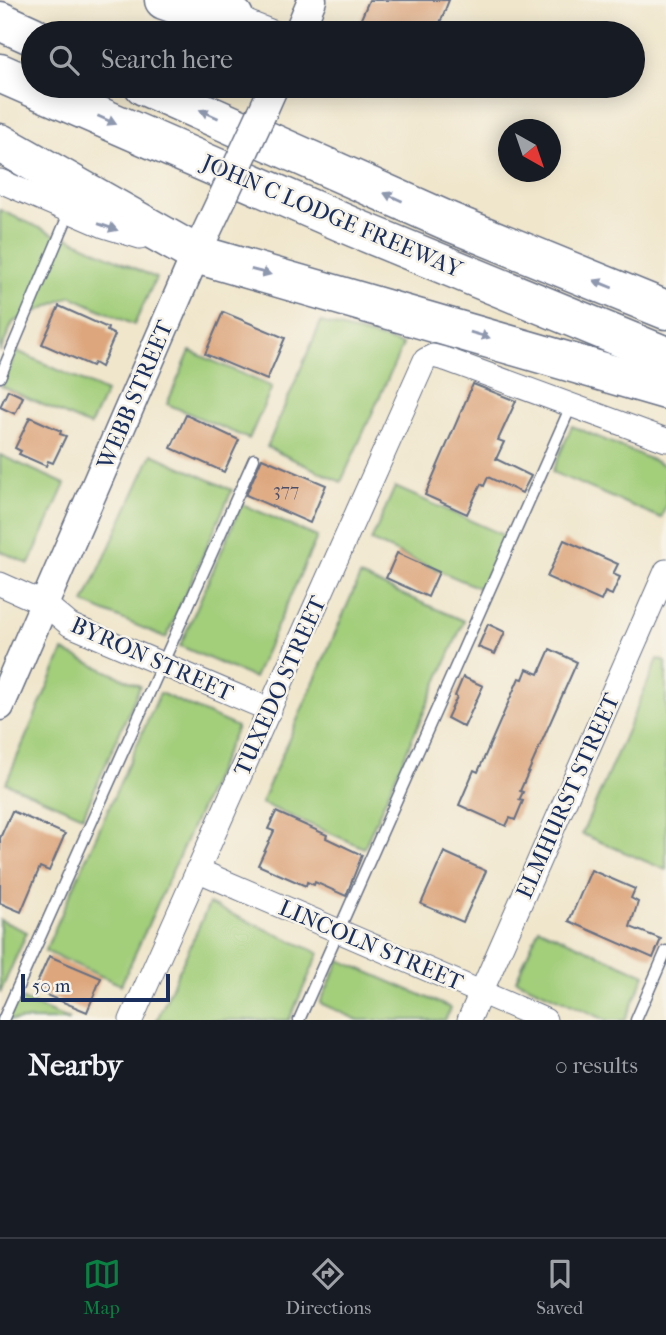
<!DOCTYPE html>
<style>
:root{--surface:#171b24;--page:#20242c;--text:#f1f3f6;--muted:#9ea1a6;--line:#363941;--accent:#0b8043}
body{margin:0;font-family:"IM FELL French Canon",serif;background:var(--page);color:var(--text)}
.compass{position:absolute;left:498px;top:119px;width:63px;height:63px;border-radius:50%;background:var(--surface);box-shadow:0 4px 18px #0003;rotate:140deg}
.scale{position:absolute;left:21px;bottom:18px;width:149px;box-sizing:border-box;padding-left:7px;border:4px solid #1b2f5e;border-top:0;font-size:19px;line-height:24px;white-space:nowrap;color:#1b2f5e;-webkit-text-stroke:5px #f7f3e8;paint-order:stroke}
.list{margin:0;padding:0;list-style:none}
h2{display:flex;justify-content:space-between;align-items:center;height:91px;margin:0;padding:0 28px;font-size:30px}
h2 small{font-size:23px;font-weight:400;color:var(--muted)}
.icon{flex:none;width:38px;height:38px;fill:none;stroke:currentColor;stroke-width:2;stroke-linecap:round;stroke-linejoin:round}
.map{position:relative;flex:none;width:666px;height:1020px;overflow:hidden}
.search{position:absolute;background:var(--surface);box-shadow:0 4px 18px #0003;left:21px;right:21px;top:21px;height:77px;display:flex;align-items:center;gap:18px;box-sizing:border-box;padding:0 24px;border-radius:38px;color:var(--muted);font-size:26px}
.sheet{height:217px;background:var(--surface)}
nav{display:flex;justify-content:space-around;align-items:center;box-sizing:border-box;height:98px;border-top:2px solid var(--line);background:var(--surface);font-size:19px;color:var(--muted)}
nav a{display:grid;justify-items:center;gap:4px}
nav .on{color:var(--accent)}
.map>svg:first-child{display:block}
.green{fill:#a3ce7a;stroke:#5f7e6c;stroke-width:2}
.building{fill:#dda67d}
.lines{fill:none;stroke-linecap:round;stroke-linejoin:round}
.service-casing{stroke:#666f84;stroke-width:13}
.minor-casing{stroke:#666f84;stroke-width:25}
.tertiary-casing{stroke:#666f84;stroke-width:31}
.motorway-casing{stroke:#666f84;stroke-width:41}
.service{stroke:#fff;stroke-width:10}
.minor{stroke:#fff;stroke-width:23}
.tertiary{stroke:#fff;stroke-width:28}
.motorway{stroke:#fff;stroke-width:38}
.tertiary-bridge-casing{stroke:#666f84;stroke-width:31;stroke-linecap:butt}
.tertiary-bridge{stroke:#fff;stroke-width:28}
.oneway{fill:#8d97ae}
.labels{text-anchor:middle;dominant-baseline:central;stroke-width:5;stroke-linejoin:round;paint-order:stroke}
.number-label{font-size:19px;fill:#4c4d66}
.street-label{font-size:23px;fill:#1b2f5e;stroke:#f7f3e8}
</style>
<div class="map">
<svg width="666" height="1020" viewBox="0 0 666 1020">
<rect width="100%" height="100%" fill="#f7f3e8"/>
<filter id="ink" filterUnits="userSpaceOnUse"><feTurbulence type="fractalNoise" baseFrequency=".0143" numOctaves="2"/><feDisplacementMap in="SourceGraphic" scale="14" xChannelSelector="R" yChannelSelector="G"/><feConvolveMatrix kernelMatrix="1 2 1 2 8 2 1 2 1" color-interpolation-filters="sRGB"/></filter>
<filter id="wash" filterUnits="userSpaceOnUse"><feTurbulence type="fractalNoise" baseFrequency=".00686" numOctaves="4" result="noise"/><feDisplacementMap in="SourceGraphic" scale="28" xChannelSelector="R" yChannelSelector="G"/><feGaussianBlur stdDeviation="1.57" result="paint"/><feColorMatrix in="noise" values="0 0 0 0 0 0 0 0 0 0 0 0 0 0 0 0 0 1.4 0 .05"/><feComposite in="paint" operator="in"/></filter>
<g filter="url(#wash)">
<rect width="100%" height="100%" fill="#f0e6cc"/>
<!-- green -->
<g class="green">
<path d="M0,210L64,239L65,236L156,278L134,325L71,296L13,322L0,352Z"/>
<path d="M321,322L403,345L341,482L267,447Z"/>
<path d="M17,351L106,392L90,426L1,386Z"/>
<path d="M190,351L272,387L249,439L167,404Z"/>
<path d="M572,426L666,466V505L661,518L552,472Z"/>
<path d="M152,454L232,490L166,638L84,603Z"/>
<path d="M0,455L65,484L29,564L0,551Z"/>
<path d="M395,487L505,536L481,589L371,541Z"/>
<path d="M242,504L317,537L254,678L180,646Z"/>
<path d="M360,576L464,621L364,848L261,803Z"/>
<path d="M63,651L140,686L83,816L6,783Z"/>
<path d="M658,659L666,662V870L582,834Z"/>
<path d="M160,693L237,727L121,985L45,951Z"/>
<path d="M209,904L319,953L289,1020H157Z"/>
<path d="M0,920L27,932L0,993Z"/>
<path d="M539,928L645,975L625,1020H606L516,980Z"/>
<path d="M340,960L451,1008L445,1020H358L320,1003Z"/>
<path d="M16,997L69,1020H6Z"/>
</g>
<g id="blocks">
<!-- building -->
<g class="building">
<path d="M369,0H449L436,33H355Z"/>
<path d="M59,306L108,328L107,331L115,335L101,367L94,363L92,366L42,344Z"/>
<path d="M223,312L285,338L267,380L205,354Z"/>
<path d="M473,384L516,401L498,440L504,442L496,459L531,476L522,493L488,477L484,486L481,484L467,514L425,495Z"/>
<path d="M8,390L23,397L15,414L0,407Z"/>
<path d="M186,415L239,440L224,472L171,448Z"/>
<path d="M30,417L61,431L60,434L66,436L53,463L48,461L46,466L19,454L21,451L15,448Z"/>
<path d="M262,458L326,485L310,523L246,495Z"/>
<path d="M564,540L618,564L613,574L620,577L612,595L605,592L601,601L547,577Z"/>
<path d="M397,553L439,572L428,597L386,578Z"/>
<path d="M488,624L505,632L495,654L478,647Z"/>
<path d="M550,649L577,662L520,791L523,792L519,800L523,801L515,820L510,818L506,826L459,805L474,770L478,772L519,678L523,679L527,669L539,674Z"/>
<path d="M463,677L483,686L464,727L447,718L457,697L455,696Z"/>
<path d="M12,811L65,834L49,871L40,867L21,912L0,903V838Z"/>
<path d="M276,812L327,835L326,838L362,855L346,896L315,882L314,885L307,882L306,886L258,865L274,831L268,829Z"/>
<path d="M444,852L486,871L463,922L421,904Z"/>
<path d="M591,870L635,889L631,898L638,902L630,927L661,939L653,958L569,921Z"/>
<path d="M49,956L101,978L87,1012L34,990Z"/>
</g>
</g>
</g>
<g filter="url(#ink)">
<use href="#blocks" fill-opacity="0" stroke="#666f84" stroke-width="2"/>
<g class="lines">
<defs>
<g id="service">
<path d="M0,377L70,211"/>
<path d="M3,1020L254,459"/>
<path d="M299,1020L571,406"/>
<path d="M636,1020L666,951"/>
</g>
<g id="minor">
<path d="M224,11L234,17L275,33"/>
<path d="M0,181L104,226L140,237"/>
<path d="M0,584L45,604L70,625L270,710"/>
<path d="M197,870L545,1020"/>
<path d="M131,1020L425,360L433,356L448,360L666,440"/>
<path d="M469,1020L666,571"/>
</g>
<g id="tertiary">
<path d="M298,33L312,0"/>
<path d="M262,113L274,86"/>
<path d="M0,706L196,254L222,199"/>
</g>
<g id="motorway">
<path d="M164,0L178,5L234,17"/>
<path d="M0,21L33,36"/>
<path d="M0,73L355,228L666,356"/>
<path d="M144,86L450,222L666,310"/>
<path d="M0,143L196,254L666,390"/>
</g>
</defs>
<!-- service casing -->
<use href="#service" class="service-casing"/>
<!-- minor casing -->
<use href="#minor" class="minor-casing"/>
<!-- tertiary casing -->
<use href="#tertiary" class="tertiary-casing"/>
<!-- motorway casing -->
<use href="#motorway" class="motorway-casing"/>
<!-- service -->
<use href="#service" class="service"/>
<!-- minor -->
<use href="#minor" class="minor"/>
<!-- tertiary -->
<use href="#tertiary" class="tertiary"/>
<!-- motorway -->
<use href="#motorway" class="motorway"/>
<defs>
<path id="tertiary-bridge" d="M222,199L262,113"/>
</defs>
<!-- tertiary-bridge casing -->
<use href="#tertiary-bridge" class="tertiary-bridge-casing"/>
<!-- tertiary-bridge -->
<use href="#tertiary-bridge" class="tertiary-bridge"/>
</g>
<!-- one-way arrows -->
<defs><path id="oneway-solid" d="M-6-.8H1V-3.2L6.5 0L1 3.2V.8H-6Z" transform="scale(1.75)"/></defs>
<g class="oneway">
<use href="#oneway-solid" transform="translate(209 114) rotate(-156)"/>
<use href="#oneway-solid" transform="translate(107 120) rotate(24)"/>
<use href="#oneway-solid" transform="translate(393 197) rotate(-156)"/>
<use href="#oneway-solid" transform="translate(108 227) rotate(19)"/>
<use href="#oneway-solid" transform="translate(261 272) rotate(15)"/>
<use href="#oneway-solid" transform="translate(603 284) rotate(-158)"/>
<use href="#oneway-solid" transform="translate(480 335) rotate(16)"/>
</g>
</g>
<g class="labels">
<!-- number labels -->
<g class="number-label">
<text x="286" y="490">377</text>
</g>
<!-- street labels -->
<g class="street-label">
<text transform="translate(332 216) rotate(23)">JOHN C LODGE FREEWAY</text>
<text transform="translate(135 395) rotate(-67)">WEBB STREET</text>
<text transform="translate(152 659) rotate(24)">BYRON STREET</text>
<text transform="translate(280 686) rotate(-66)">TUXEDO STREET</text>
<text transform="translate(568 796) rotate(-66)">ELMHURST STREET</text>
<text transform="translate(371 945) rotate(23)">LINCOLN STREET</text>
</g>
</g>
</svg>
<svg class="compass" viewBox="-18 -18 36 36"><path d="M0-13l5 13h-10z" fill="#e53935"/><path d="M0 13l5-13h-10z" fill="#9ea1a6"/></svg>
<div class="scale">50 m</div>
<div class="search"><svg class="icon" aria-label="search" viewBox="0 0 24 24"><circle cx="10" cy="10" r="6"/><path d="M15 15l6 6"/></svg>Search here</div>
</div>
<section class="sheet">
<h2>Nearby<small>0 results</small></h2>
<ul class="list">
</ul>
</section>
<nav>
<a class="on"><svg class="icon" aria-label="map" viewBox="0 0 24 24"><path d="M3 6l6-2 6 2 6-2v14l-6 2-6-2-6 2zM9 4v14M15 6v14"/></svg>Map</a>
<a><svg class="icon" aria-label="directions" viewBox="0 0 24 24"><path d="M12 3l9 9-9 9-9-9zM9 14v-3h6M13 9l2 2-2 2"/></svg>Directions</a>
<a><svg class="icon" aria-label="saved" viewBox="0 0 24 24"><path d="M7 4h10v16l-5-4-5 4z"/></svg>Saved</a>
</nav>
